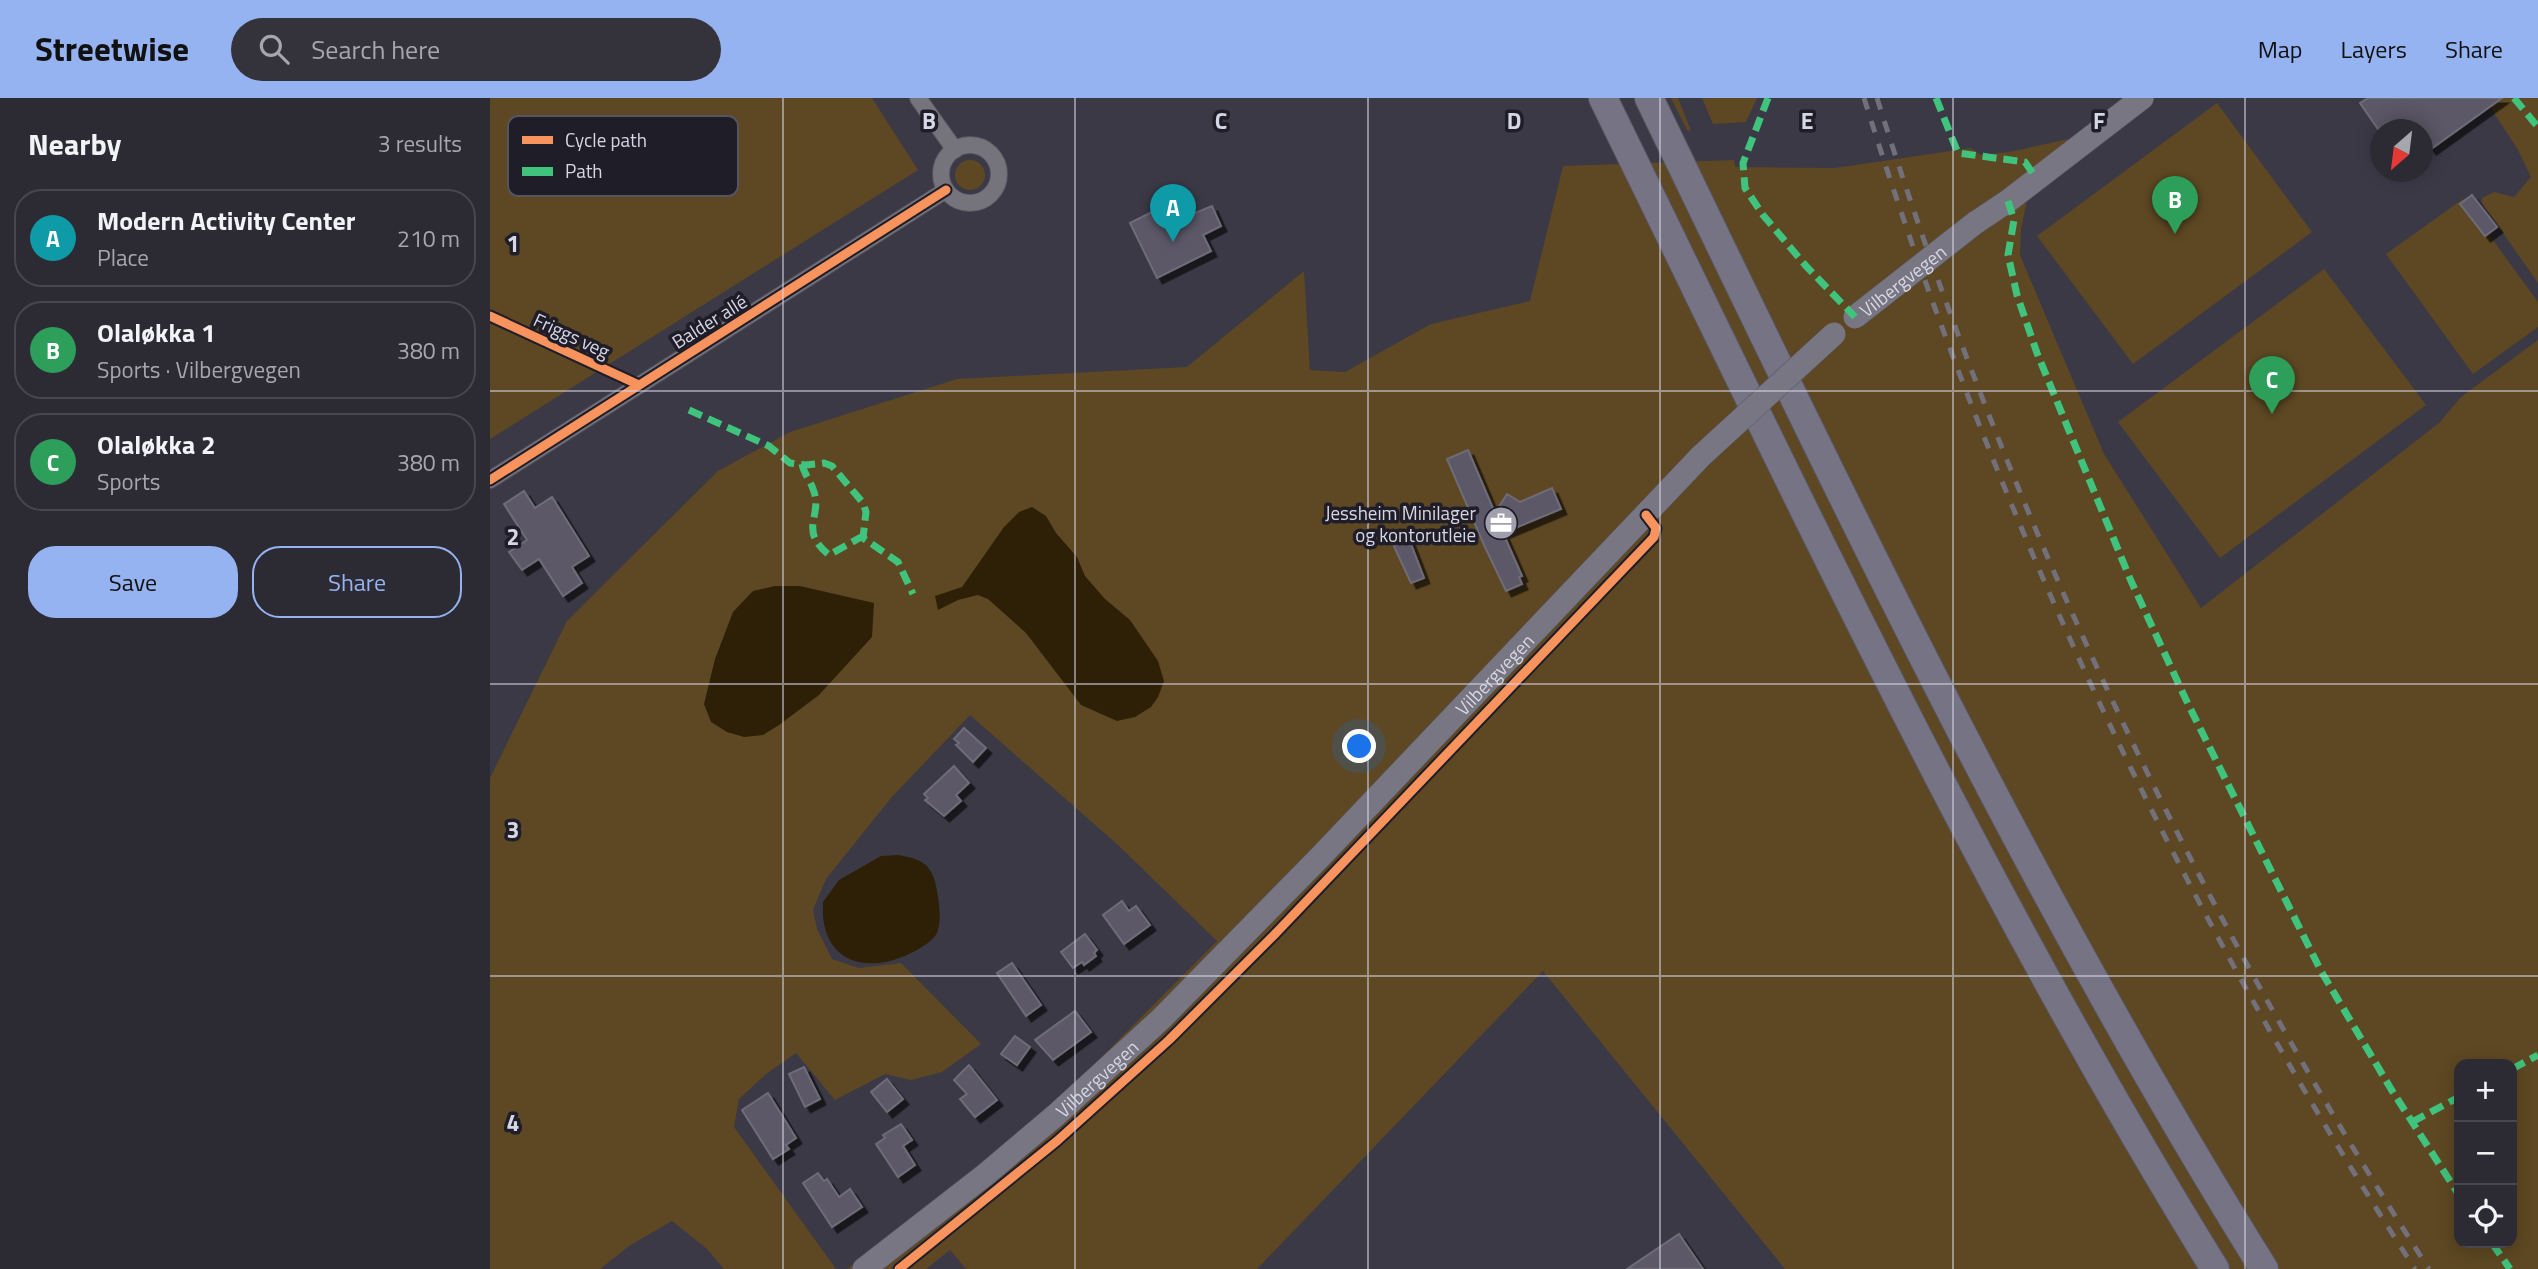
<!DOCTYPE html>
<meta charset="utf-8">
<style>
:root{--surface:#2c2b34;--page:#34333c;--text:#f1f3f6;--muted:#a6a7ac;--line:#48474f;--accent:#95b2f1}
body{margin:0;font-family:"Titillium Web",sans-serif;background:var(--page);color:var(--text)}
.controls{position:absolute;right:21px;bottom:21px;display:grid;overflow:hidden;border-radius:14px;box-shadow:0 4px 18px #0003}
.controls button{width:63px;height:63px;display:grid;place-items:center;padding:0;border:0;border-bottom:2px solid var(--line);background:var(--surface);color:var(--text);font:35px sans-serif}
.compass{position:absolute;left:1880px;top:21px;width:63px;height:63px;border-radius:50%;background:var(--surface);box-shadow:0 4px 18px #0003;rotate:208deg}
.you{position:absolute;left:870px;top:649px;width:24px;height:24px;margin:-18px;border:5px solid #fff;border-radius:50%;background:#1a73e8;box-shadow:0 0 0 10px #1a73e833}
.badge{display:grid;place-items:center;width:46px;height:46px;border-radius:50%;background:var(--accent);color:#fff;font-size:23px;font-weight:700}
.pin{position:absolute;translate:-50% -58px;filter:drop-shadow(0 2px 4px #0008)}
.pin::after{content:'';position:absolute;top:37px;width:24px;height:21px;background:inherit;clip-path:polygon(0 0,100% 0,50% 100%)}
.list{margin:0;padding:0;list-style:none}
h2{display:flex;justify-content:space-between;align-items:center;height:91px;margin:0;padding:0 28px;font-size:30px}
h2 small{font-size:23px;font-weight:400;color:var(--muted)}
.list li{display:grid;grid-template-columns:46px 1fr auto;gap:21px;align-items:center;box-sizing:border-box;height:98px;margin:0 14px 14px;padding:0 14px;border:2px solid var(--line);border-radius:28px}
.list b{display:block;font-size:26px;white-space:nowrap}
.list p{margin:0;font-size:23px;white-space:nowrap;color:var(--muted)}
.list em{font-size:23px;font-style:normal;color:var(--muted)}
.actions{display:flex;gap:14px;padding:21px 28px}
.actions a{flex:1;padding:16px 0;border:2px solid var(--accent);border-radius:28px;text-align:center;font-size:24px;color:var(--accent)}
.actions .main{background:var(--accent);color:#111}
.icon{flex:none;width:38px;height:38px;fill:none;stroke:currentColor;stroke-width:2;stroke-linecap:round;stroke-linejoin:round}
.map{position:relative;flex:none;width:2048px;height:1171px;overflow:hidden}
header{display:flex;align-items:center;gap:42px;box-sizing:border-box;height:98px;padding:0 35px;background:var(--accent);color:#111}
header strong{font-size:33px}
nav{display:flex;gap:38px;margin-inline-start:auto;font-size:24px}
.search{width:490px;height:63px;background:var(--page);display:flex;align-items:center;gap:18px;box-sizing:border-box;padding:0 24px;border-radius:38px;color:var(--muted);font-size:26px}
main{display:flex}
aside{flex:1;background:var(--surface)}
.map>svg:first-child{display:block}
.green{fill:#5e4823;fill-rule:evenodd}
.water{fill:#2e2007}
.building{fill:#5b5868;stroke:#6e6c78;stroke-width:2;filter:url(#shadow)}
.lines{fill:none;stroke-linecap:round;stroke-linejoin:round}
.minor-casing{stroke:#575561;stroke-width:18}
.secondary-casing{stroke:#575561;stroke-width:24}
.motorway-casing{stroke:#575561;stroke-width:30}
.minor{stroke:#75747d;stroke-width:16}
.secondary{stroke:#777682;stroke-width:23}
.motorway{stroke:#767384;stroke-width:28}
.rail{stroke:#72707a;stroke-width:5;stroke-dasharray:12 12;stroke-linecap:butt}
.secondary-bridge-casing{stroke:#575561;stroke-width:24;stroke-linecap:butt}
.secondary-bridge{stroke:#777682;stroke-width:23}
.quiet{stroke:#40c37c;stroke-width:7;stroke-dasharray:14 7;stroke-linecap:butt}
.cycleway-casing{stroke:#1e1d28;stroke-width:13}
.cycleway{stroke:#f8935d;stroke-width:9}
.grid{fill:none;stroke:#d7d6e5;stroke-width:2;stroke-opacity:0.55}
.labels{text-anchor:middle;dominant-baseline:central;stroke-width:7;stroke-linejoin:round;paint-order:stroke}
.street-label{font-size:19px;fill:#d7d6e5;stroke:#1e1d28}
.poi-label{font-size:19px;fill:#d7d6e5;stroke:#1e1d28;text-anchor:end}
.key{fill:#1e1d28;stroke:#565461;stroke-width:2}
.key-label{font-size:19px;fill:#d7d6e5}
.grid-label{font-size:23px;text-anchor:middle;font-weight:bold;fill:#d7d6e5;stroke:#1e1d28;stroke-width:7;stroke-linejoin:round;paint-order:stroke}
</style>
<header>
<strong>Streetwise</strong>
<div class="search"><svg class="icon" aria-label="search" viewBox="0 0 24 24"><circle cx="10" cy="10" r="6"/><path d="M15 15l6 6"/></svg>Search here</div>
<nav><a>Map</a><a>Layers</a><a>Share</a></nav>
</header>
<main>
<aside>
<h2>Nearby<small>3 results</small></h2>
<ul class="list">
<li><span class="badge" style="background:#0f9aa8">A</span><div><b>Modern Activity Center</b><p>Place</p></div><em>210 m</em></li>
<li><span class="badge" style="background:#2e9e5b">B</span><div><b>Olaløkka 1</b><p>Sports · Vilbergvegen</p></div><em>380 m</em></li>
<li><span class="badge" style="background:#2e9e5b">C</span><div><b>Olaløkka 2</b><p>Sports</p></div><em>380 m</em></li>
</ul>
<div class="actions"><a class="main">Save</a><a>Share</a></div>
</aside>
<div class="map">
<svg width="2048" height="1171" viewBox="0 0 2048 1171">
<defs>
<filter id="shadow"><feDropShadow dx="5.5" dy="5.5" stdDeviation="0" flood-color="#0009"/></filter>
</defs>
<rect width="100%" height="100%" fill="#3b3946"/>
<!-- green -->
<g class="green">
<path d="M0,0H382L428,72L0,341Z"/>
<path d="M1181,0H1188L1201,33L1197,32Z"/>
<path d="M1212,0H1267L1256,24L1223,26Z"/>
<path d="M1994,0H2048V185L1992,105V100L2004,94L2024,99L2041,79L2027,50Z"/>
<path d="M1727,5L1822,134L1643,266L1547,138Z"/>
<path d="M1606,35L1538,98L1531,131L1530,157L1614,356L1711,510L1949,325L1971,299L2048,242V1171H1295L1053,873L767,1171H476L460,1152L436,1171H357L562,1009L727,843L628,747L480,617L401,700L336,781L323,812L327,831L342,861L369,870L411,865L491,946L452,974L421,982L395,976L345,1002L306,955L276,976L249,1001L244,1029L346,1171H234L217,1151L182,1123L139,1148L110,1171H0V680L77,523L228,373L300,334L467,281L697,269L814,173L820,272L855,274L941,226L1040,203L1073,68L1244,62L1245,69L1345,70L1481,50L1491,57L1519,54ZM1969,966H2022V1145H1969Z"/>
<circle cx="480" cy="77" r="15"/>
<path d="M1973,101L2048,204V229L1983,276L1896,156Z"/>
<path d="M1834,171L1936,307L1730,460L1628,324Z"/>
</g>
<!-- water -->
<g class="water">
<path d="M542,409L556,418L566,435L587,459L595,478L615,501L640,522L668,563L674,583L668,599L661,609L645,619L627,623L591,607L536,535L498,501L488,497L468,502L448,512L445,498L472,489L514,429L529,414Z"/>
<path d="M285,488H310L384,505L382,539L329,597L289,627L273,637L254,639L237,634L221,624L214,606L225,561L243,514L263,493Z"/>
<path d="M408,757C433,761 443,767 447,793C449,805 452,823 447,835C444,842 433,848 427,852C379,879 329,866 333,804L349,782L391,758Z"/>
</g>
<!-- building -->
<g class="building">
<path d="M1878,0H2012L1941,51L1933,40V32H1904L1898,24L1888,31L1870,5Z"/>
<path d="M1982,97L2007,129L1995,138L1970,106Z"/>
<path d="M694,98L703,116L722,108L731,128L713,137L721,153L667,180L640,125Z"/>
<path d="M978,352L1005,415L1017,396L1030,404L1062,390L1071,411L1013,435L1032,478L1029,479L1032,486L1016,493L995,449L957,361Z"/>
<path d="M34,393L45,410L62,399L99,458L82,469L92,485L73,498L49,461L32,472L19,454L37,442L14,406Z"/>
<path d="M916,433L934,480L921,485L902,444V438Z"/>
<path d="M474,630L496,650L483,664L466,647L469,645L464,641Z"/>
<path d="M464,668L479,685L466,697L471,703L454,718L435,702L438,700L434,696Z"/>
<path d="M632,803L639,813L646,808L660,827L634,846L613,817Z"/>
<path d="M595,836L607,852L604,855L606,858L594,867L592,864L583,870L571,854Z"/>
<path d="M522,865L551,907L536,918L507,875Z"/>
<path d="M585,913L601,934L563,962L545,942Z"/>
<path d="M525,938L540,949L527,967L511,956Z"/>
<path d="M479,967L507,1002L485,1019L470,1001L477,996L464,982Z"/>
<path d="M314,969L330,1001L315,1009L299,976Z"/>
<path d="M397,981L413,1001L397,1014L381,994Z"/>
<path d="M278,995L306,1040L296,1047L299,1051L283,1061L252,1012Z"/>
<path d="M411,1026L422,1042L413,1048L425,1067L408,1079L386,1046L395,1040L393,1037Z"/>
<path d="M328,1075L334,1083L337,1081L349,1099L360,1091L372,1109L342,1129L313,1085Z"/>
<path d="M1189,1136L1213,1171H1137Z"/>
</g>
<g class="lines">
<defs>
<g id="minor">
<path d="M428,0L465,52"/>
<circle cx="480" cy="76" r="29"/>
<path d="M0,382L456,92"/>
</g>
<g id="secondary">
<path d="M1485,125L1518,103L1652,0"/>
<path id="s1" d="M374,1171L495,1077L566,1017L671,921L831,758L1211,358"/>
</g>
<g id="motorway">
<path d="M1113,0C1307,396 1493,796 1725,1171"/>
<path d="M1159,0C1351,397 1540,796 1774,1171"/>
</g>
</defs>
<!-- minor casing -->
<use href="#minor" class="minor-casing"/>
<!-- secondary casing -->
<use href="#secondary" class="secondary-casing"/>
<!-- motorway casing -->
<use href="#motorway" class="motorway-casing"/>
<!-- minor -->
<use href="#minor" class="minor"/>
<!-- secondary -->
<use href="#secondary" class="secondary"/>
<!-- motorway -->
<use href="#motorway" class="motorway"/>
<!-- rail -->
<g class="rail">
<path d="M1374,0C1503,414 1689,808 1925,1171"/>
<path d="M1387,0C1517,415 1703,806 1939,1171"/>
</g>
<defs>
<g id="secondary-bridge">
<path id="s2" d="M1365,219L1485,125"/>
<path d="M1211,358L1344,236"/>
</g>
</defs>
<!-- secondary-bridge casing -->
<use href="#secondary-bridge" class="secondary-bridge-casing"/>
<!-- secondary-bridge -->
<use href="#secondary-bridge" class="secondary-bridge"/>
<!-- quiet -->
<g class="quiet">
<path d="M1278,0L1253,65L1255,90L1273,117L1316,168L1365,219"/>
<path d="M1446,0L1468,55L1535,64L1546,80"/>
<path d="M2024,0L2048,29"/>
<path d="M1518,103L1524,122L1518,157L1527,197L1547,255L1641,483L1698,606L1831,873L1901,991L1969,1097"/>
<path d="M199,312L279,348L300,365L316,367L334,365L342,368L373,405L376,414L373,440L408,464L423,496"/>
<path d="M312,366C314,376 320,382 323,391C334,418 307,431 339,457L373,438"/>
<path d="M2022,971L2048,957"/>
<path d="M1922,1024L1969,999"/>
<path d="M2002,1145L2020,1171"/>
</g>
<defs>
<g id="cycleway">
<path d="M0,218L149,287"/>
<path d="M0,382L456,92"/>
<path d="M409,1171L567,1043L679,942L786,835L1164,439L1166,430L1156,417"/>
</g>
</defs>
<!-- cycleway casing -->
<use href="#cycleway" class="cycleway-casing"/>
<!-- cycleway -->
<use href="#cycleway" class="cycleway"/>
</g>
<!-- grid -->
<path class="grid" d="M293,0V1171M585,0V1171M878,0V1171M1170,0V1171M1463,0V1171M1755,0V1171M0,293H2048M0,586H2048M0,878H2048"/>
<!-- icons -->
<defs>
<symbol id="office-disc" viewBox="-11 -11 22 22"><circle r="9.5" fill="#a09fad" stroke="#1e1d28"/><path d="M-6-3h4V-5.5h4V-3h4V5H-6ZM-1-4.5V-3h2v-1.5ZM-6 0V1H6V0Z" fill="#fff"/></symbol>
</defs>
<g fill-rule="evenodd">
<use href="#office-disc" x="992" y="406" width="38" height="38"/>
</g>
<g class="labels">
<!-- street labels -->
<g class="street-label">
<text stroke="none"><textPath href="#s2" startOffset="60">Vilbergvegen</textPath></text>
<text transform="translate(219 223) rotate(-32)">Balder allé</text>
<text transform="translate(82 237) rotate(25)">Friggs veg</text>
<text stroke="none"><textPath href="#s1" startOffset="868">Vilbergvegen</textPath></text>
<text stroke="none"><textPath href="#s1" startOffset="301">Vilbergvegen</textPath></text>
</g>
<!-- poi labels -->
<g class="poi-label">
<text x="986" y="414">Jessheim Minilager<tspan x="986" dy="22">og kontorutleie</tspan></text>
</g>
</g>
<!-- legend -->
<rect x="18" y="18" width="230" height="80" rx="10" class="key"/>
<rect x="32" y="38" width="31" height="8" fill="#f8935d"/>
<rect x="32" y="69" width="31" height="9" fill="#40c37c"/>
<g class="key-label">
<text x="75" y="49">Cycle path</text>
<text x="75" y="80">Path</text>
</g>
<g class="grid-label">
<text x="439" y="31">B</text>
<text x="731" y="31">C</text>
<text x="1024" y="31">D</text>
<text x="1317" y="31">E</text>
<text x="1609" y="31">F</text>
<text x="23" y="154">1</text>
<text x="23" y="447">2</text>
<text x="23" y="740">3</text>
<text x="23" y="1033">4</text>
</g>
</svg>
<div class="controls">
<button>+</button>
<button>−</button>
<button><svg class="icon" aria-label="locate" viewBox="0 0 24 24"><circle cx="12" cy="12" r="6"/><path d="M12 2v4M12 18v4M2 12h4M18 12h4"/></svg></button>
</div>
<svg class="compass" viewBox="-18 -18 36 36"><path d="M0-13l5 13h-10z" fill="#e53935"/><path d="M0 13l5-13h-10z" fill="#a6a7ac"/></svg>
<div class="you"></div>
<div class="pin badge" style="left:683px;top:144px;background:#0f9aa8">A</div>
<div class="pin badge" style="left:1685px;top:136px;background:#2e9e5b">B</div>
<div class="pin badge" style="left:1782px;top:316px;background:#2e9e5b">C</div>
</div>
</main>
